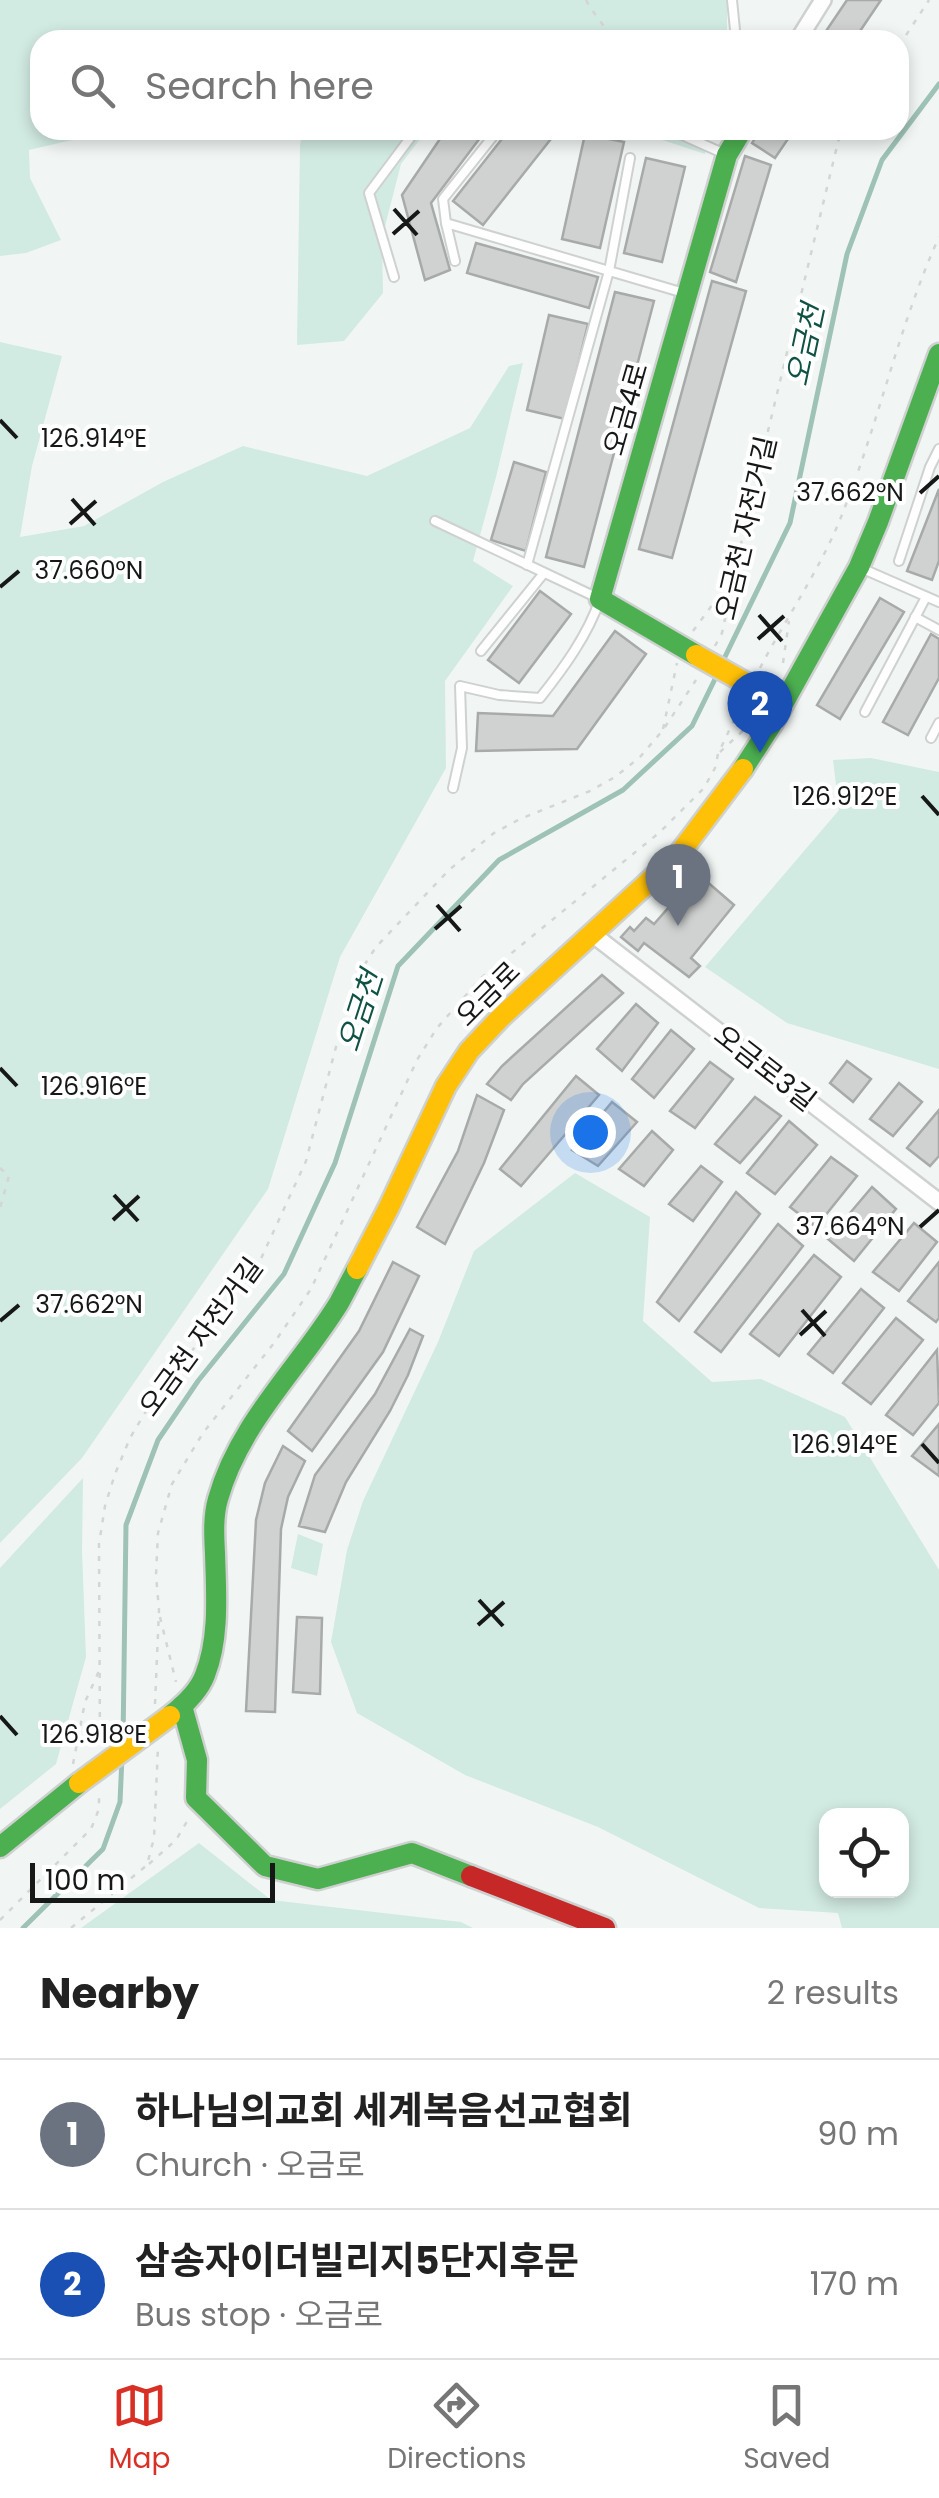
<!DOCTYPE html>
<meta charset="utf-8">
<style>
:root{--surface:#fff;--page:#f2f2f2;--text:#222;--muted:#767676;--line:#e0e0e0;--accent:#d93025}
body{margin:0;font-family:Poppins,"Noto Sans KR",sans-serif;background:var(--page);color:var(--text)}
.controls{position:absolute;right:30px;bottom:30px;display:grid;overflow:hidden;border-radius:20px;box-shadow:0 5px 15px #0003}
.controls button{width:90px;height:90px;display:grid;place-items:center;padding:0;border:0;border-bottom:2px solid var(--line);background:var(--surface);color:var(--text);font:50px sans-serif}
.scale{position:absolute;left:30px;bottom:25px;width:245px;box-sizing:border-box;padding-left:10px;border:5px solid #161818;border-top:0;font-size:28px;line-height:35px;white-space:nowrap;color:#161818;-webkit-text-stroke:8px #fff;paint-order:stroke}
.you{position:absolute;left:590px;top:1132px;width:35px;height:35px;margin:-25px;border:8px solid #fff;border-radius:50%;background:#1a73e8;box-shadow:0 0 0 15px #1a73e833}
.badge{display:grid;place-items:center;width:65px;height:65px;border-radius:50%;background:var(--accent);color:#fff;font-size:32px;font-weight:700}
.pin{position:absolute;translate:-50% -82px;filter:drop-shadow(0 2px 5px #0008)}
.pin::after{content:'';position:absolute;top:52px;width:35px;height:30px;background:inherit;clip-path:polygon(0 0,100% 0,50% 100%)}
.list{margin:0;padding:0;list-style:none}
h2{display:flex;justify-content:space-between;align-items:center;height:130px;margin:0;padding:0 40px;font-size:42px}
h2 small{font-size:32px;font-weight:400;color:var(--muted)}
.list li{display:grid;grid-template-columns:65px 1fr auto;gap:30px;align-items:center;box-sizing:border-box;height:150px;padding:0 40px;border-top:2px solid var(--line)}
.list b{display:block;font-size:38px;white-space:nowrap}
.list p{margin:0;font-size:32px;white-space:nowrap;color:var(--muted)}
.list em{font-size:32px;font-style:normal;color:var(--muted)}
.icon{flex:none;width:55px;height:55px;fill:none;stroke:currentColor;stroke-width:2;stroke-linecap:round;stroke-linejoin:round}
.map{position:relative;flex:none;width:939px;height:1928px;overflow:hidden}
.search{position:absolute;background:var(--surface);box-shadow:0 5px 15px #0003;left:30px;right:30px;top:30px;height:110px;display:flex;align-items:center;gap:25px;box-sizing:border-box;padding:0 35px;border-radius:30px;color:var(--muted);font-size:38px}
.sheet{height:430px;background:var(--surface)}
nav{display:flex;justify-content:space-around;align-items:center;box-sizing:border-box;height:140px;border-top:2px solid var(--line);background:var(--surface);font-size:28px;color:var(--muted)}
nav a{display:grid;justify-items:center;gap:5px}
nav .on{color:var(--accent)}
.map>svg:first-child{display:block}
.green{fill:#d1eae2;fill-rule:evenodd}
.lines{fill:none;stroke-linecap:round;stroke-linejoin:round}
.stream{stroke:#9ec2b6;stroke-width:5}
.building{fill:#cfd2d1;stroke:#a7aaa9;stroke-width:2.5}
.lane-casing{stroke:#ced1d0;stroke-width:12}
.street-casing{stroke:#ced1d0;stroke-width:20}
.fast-casing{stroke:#ced1d0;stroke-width:25}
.slow-casing{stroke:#ced1d0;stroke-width:25}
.jam-casing{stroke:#ced1d0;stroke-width:25}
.path{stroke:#d4d5d5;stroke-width:2.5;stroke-dasharray:5 8;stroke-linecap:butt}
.lane{stroke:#fdfefd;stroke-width:8}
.street{stroke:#fdfefd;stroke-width:15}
.fast{stroke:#4caf50;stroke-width:20}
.slow{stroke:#ffc107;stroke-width:20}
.jam{stroke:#c62828;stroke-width:20}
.slow-bridge-casing{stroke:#ced1d0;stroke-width:25;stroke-linecap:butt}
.slow-bridge{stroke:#ffc107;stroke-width:20}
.ticks{fill:none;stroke:#161818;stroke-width:4}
.labels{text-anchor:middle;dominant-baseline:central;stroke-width:8;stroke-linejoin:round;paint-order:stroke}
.street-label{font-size:28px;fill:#161818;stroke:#fff}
.water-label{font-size:30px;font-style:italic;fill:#105344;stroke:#fff}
.ticks-label{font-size:25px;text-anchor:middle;fill:#161818;stroke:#fff;stroke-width:8;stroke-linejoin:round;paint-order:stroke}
</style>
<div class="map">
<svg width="939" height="1928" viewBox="0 0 939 1928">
<rect width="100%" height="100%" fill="#f1f6f4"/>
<!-- green -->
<g class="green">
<path d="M0,0H727V40H294L292,36L274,40H40V130H115L29,150L30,178L61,240L26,253L0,256Z"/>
<path d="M303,130H427L401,164L382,238L383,293L344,341L297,345L300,145Z"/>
<path d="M632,130H712L705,154Z"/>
<path d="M0,342L62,356L32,466L20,537L84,526L163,482L243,446L367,476L470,428L509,366L523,363L496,477L473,561L513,586L445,681L446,768L340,957L268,1189L82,1458L0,1543Z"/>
<path d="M871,758L939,772V1069L787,1023L705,967L839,810L833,760Z"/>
<path d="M575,1173L650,1217L643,1321L712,1382L761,1379L845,1417L939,1570V1928H842L838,1913L759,1908L598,1827L465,1775L357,1713L331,1642L347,1550L363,1501L438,1342L474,1251ZM826,1816H902V1890H826Z"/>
<path d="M83,1478L82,1551L86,1657L56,1764L0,1809V1568Z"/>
<path d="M298,1534L323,1544L317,1576L291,1568Z"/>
<path d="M199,1843L271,1900L461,1922L473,1928H81Z"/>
</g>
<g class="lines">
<!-- stream -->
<g class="stream">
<path d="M721,665L790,523L847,254L882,160L939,84"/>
<path d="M123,1741L126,1525L158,1440L198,1381L284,1274L335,1163L398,966L499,860L623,790L692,726L717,675"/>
<path d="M23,1928L103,1849L120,1802L122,1757"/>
</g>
</g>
<!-- building -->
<g class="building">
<path d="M847,0H881L854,40H820Z"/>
<path d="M446,130H486L431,203L450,270L425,280L402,195Z"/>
<path d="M509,130H558L483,225L453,201Z"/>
<path d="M760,130H794L775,158L752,143Z"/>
<path d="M585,134L624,142L600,248L562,239Z"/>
<path d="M745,156L771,165L736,282L710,272Z"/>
<path d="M646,158L685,167L662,262L624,253Z"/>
<path d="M476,243L598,277L589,308L467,273Z"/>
<path d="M712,281L746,291L672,558L639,549Z"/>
<path d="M615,292L654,301L584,567L546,557Z"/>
<path d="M549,315L588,324L565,419L527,410Z"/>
<path d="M514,462L546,472L526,551L491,540Z"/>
<path d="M939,489V561L932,580L907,571Z"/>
<path d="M540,591L571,614L519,683L488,660Z"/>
<path d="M880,598L904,612L840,719L817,705Z"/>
<path d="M615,631L646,654L577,749L476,751L478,713L553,716Z"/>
<path d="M931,634L939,639V678L908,735L883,722Z"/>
<path d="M698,874L734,905L691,958L700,966L689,977L644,943L638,951L621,937L630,927L634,931L646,918L654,924Z"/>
<path d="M602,975L623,993L523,1084L511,1100L487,1084L502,1066Z"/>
<path d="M636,1004L658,1023L622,1071L597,1049Z"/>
<path d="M671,1030L694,1049L654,1098L632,1079Z"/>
<path d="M847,1061L871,1079L853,1102L830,1083Z"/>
<path d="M710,1062L733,1079L695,1128L670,1111Z"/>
<path d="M576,1076L599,1095L521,1186L500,1169Z"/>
<path d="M899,1083L922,1102L893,1136L870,1119Z"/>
<path d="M477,1095L504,1110L484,1163L445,1244L417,1227L458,1151Z"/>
<path d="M755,1097L781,1116L740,1163L715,1144Z"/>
<path d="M612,1102L637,1122L598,1166L572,1150Z"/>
<path d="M939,1110V1156L930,1166L907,1148Z"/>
<path d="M789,1121L817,1145L775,1194L747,1173Z"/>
<path d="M652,1131L673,1150L644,1186L619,1169Z"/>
<path d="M831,1157L857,1176L816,1227L790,1207Z"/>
<path d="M701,1166L722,1182L693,1221L669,1204Z"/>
<path d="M872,1187L896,1209L854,1261L828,1239Z"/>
<path d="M736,1192L760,1214L679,1321L657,1302Z"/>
<path d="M914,1223L937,1242L899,1291L873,1272Z"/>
<path d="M778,1224L803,1246L721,1352L695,1332Z"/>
<path d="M814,1255L841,1277L779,1356L750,1334Z"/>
<path d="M393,1262L419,1276L383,1352L312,1451L288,1431L359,1331Z"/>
<path d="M939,1262V1318L936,1322L908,1301Z"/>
<path d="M861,1289L884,1308L833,1373L808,1354Z"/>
<path d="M896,1318L923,1340L871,1404L843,1383Z"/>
<path d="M410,1329L423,1336L408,1375L390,1411L346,1482L325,1532L299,1526L315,1475L375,1394Z"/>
<path d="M937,1350L939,1403L913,1435L886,1415Z"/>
<path d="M939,1424V1476L912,1456Z"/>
<path d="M283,1446L305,1461L288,1497L281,1529L275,1712L246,1711L256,1520L265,1483Z"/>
<path d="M297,1617L322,1618L320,1694L293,1692Z"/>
</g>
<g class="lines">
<defs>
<g id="lane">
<path d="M732,0L736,40"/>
<path d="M498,130L443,199L446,223L684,293"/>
<path d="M671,130L727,155"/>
<path d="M446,223L455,261"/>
<path d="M394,277L369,193L416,130"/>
<path d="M435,521L600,599C588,635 563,669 540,698L499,695L460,686L462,748L453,788"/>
<path d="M899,561L930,467L939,449"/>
<path d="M527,565L609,271L630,158"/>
<path d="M863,569L939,602"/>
<path d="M915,617L939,630"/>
<path d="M481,651L544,573"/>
<path d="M865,712L926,597"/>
<path d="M931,738L939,723"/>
</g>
<g id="street">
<path d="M798,40L823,0"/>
<path d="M591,933L939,1202"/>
</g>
<g id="fast">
<path d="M696,655L600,599L727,155L742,130"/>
<path d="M743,769L772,724L859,567L878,522L939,354"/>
<path d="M182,1706L197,1760L196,1798L265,1866L318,1879L412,1853L471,1876"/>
<path d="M170,1716C183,1706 199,1691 205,1675C220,1637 216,1592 215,1553C214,1535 213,1516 218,1499C239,1423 299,1368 339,1303C345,1292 351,1280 357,1269"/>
<path d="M0,1847L79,1783"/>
</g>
<path id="slow" d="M357,1269L389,1207L446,1086L469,1051L501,1017L679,854L743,769"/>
<path id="jam" d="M471,1876L605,1928"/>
</defs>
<!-- lane casing -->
<use href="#lane" class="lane-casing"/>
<!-- street casing -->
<use href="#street" class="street-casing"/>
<!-- fast casing -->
<use href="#fast" class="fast-casing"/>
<!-- slow casing -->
<use href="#slow" class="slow-casing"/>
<!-- jam casing -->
<use href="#jam" class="jam-casing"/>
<!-- path -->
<g class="path">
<path d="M586,0L589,6L614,40"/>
<path d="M899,46L929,0"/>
<path d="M693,631L733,577"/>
<path d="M715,646L722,633L744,530L839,138L844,130"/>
<path d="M783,663L789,621"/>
<path d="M760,668C787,616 822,567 843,512C879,422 899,325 939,237"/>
<path d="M663,729L677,663"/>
<path d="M720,752L747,727"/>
<path d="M0,1168L9,1176L0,1208"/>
<path d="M160,1617L176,1682"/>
<path d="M155,1704L159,1610L156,1575L158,1533L172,1484L203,1433L274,1343L311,1289L417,1060L437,1028L481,978L660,832L704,788L715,768L718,754L743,701"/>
<path d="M100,1743L99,1544L105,1506L115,1474L130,1438L146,1411L259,1263L306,1161L347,1005L365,964L376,947L449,870L494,833L520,819L590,791L615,777L640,757L663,730L696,680"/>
<path d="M73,1764L85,1702L99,1671"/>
<path d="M149,1864L176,1840L189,1818"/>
<path d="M0,1920L91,1829L99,1809V1791"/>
<path d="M71,1928L147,1865L154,1838L158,1746"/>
</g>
<!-- lane -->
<use href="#lane" class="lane"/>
<!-- street -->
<use href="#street" class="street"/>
<!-- fast -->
<use href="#fast" class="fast"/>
<!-- slow -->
<use href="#slow" class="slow"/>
<!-- jam -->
<use href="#jam" class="jam"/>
<defs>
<g id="slow-bridge">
<path d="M696,655L764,693"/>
<path d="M79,1783L170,1716"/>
</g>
</defs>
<!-- slow-bridge casing -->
<use href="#slow-bridge" class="slow-bridge-casing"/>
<!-- slow-bridge -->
<use href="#slow-bridge" class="slow-bridge"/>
</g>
<!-- ticks -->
<path class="ticks" d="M394,209L417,235M393,234L419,211M0,420L17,438M920,493L939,476M72,499L95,525M70,524L96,501M0,587L19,571M759,615L782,641M758,639L784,616M922,796L939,815M437,905L460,931M435,929L461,906M0,1068L17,1086M114,1195L138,1221M113,1220L139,1196M920,1227L939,1210M802,1310L825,1336M0,1321L19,1305M800,1335L826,1311M922,1444L939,1463M479,1600L503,1626M478,1625L504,1602M0,1716L17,1735"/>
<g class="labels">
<!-- street labels -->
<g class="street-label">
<text transform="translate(626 409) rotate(-74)">오금4로</text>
<text transform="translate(746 528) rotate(-77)">오금천 자전거길</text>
<text transform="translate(488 994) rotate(-45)">오금로</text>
<text transform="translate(765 1068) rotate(38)">오금로3길</text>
<text transform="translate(201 1337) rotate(-54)">오금천 자전거길</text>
</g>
<!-- water labels -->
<g class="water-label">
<text transform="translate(805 345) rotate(-78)">오금천</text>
<text transform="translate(360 1011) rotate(-72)">오금천</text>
</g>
</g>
<g class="ticks-label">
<text x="94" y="447">126.914°E</text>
<text x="850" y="501">37.662°N</text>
<text x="89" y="579">37.660°N</text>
<text x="845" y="805">126.912°E</text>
<text x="94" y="1095">126.916°E</text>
<text x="850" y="1235">37.664°N</text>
<text x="89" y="1313">37.662°N</text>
<text x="845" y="1453">126.914°E</text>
<text x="94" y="1743">126.918°E</text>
</g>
</svg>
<div class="controls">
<button><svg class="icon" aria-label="locate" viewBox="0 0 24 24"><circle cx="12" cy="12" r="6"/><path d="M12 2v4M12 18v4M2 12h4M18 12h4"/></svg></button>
</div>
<div class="scale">100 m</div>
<div class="you"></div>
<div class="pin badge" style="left:678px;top:926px;background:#6b7280">1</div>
<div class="pin badge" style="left:760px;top:753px;background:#1a4fb4">2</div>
<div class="search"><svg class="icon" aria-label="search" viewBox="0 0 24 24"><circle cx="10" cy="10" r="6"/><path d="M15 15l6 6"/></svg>Search here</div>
</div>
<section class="sheet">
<h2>Nearby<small>2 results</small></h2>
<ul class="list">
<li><span class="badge" style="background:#6b7280">1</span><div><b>하나님의교회 세계복음선교협회</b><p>Church · 오금로</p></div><em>90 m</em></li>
<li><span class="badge" style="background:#1a4fb4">2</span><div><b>삼송자이더빌리지5단지후문</b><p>Bus stop · 오금로</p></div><em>170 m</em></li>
</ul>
</section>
<nav>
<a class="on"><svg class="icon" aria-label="map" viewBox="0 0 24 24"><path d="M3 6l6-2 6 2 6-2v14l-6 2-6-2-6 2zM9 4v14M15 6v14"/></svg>Map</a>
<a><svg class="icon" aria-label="directions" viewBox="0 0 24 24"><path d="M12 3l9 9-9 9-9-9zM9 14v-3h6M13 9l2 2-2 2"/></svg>Directions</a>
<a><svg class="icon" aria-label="saved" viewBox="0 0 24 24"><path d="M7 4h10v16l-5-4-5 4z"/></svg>Saved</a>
</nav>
